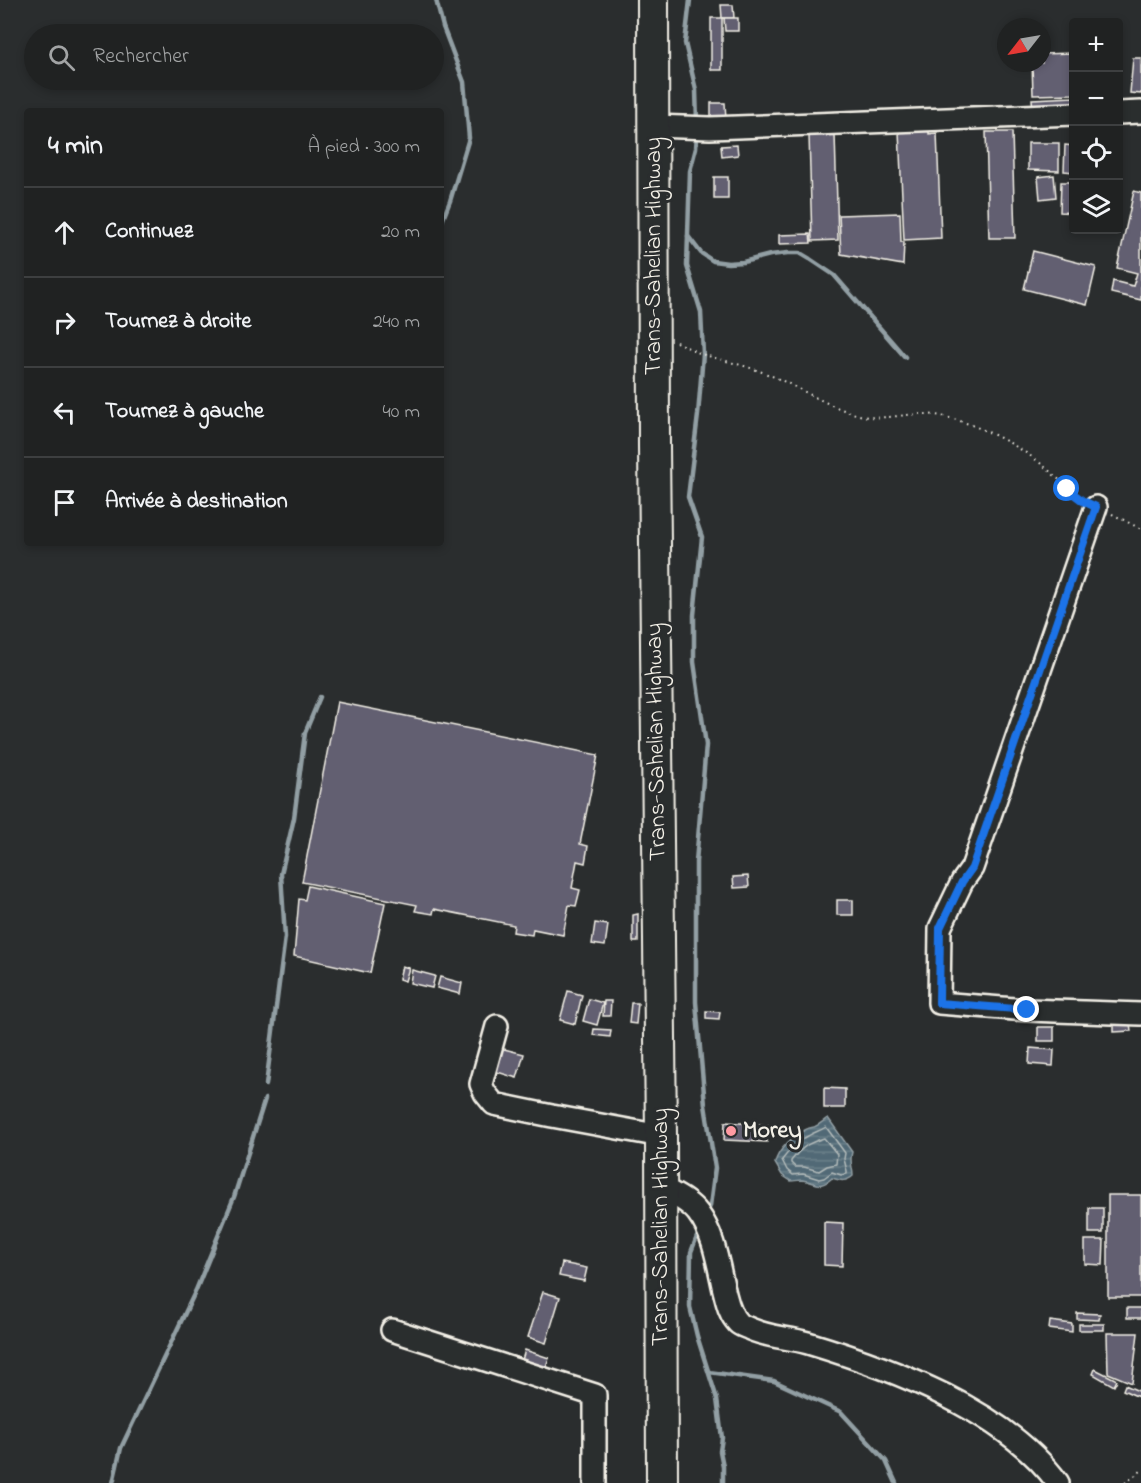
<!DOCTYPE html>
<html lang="fr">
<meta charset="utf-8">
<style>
:root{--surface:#202222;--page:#2d2f2f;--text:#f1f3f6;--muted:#a2a4a5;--line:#3d3f40}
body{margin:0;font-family:"Indie Flower",sans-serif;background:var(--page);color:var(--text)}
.controls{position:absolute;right:18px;top:18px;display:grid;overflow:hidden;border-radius:6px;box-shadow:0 3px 9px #0003}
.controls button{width:54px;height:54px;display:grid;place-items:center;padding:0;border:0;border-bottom:2px solid var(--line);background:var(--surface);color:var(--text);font:30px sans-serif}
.compass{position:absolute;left:997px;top:18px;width:54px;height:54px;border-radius:50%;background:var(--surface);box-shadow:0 3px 9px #0003;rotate:239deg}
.stop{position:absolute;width:18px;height:18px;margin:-14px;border:4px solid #1a73e8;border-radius:50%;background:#fff}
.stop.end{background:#1a73e8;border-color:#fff;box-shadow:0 2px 6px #0008}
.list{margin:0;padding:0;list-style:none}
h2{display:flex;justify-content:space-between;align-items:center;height:78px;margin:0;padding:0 24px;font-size:26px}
h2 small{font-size:20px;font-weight:400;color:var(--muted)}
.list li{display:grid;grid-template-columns:39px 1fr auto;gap:18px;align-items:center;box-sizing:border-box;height:90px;padding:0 24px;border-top:2px solid var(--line)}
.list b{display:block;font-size:22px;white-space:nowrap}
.list em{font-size:20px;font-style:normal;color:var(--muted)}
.icon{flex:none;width:33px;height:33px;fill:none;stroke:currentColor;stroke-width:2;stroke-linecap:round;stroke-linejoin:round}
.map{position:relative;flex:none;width:1141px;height:1483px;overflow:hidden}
.search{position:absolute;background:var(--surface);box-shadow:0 3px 9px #0003;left:24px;top:24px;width:420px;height:66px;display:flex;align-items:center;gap:15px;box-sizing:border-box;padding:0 21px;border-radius:33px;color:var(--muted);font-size:22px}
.panel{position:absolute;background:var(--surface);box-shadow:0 3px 9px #0003;left:24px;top:108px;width:420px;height:438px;border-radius:6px}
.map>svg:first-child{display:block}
.water{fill:url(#water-rules);stroke:#929fa4;stroke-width:1.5}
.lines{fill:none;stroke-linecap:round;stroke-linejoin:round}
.shore{stroke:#b3bbba;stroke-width:1.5}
.stream{stroke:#929fa4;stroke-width:4.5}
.building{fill:#625f71;stroke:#f4f1e8;stroke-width:1.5}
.minor-casing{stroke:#f4f1e8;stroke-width:26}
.highway-casing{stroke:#f4f1e8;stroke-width:34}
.path{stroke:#f4f1e8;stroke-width:2;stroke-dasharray:1.5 4.5;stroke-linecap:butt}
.minor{stroke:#2a2d2e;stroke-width:21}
.highway{stroke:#2a2d2e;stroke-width:30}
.route{stroke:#1a73e8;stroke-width:8}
.poi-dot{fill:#ff9aa2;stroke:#2a2d2e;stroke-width:2}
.labels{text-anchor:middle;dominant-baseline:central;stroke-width:6;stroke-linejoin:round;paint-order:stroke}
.street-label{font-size:24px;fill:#f4f1e8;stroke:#2a2d2e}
.poi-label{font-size:24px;font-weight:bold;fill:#f4f1e8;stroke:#2a2d2e;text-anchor:start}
</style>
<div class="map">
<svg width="1141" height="1483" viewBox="0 0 1141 1483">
<defs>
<pattern id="water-rules" width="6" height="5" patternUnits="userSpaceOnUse" patternTransform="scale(1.5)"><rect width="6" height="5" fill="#516976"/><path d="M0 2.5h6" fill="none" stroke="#6b7f8a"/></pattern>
</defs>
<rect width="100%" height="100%" fill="#2a2d2e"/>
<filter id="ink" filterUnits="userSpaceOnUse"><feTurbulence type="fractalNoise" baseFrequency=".0167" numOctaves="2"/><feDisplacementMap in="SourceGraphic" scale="12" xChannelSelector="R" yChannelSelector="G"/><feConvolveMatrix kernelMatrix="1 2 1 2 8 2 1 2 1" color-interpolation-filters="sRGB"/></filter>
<g filter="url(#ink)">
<!-- water -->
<path class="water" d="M828,1118L852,1152C849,1162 853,1167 853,1176C846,1182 841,1181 832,1178C819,1190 817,1182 802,1180C801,1180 793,1181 791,1181L782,1175L775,1163C778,1149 794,1135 807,1129C810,1127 814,1128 816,1126C821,1124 824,1120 828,1118Z"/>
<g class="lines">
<!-- shore -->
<g class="shore">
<path d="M826,1127L845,1153L844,1159L847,1171V1174L841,1175L832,1172L824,1178L819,1179L803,1174L793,1175L787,1170L782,1160C789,1151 797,1141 808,1136C814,1132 820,1131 826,1127Z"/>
<path d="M824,1138L837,1154L836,1164L827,1166L819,1171L804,1167H795L791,1163V1161C802,1147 808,1143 824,1138Z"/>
</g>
<!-- stream -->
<g class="stream">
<path d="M436,0L443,27L464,82L469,138L450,201L441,224"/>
<path d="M690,0L685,43L696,90L697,122"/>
<path d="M697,133L696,148L690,171L687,266L701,312L703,354L698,415L688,497L702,537L694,615V662L706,745L696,862V1002L705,1105L715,1168L710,1206L706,1215"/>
<path d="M688,236L701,253L713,261L728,263L743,262L770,255L788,253H800L810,259L834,275L905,357"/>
<path d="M266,1085L285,937L281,874L294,818L305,733L320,697"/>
<path d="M700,1229L691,1252L690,1307L697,1336L717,1399L722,1438L720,1451L723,1466V1483"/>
<path d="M709,1372L774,1381L841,1412L886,1461L896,1483"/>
<path d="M113,1483L121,1448L196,1290L234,1197L265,1099"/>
</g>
</g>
<!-- building -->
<g class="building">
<path d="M721,5H733L734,18H722Z"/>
<rect x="711" y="18" width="11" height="52"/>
<path d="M724,18H738V31H725Z"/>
<path d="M357,26L358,34H339L338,28Z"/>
<path d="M1073,53L1074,94L1033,95L1032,63H1042V54Z"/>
<path d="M1133,58H1141V94L1130,93Z"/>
<path d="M1074,97V107L1033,110L1032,99Z"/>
<path d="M711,103H725L726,120H711Z"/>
<path d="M929,130V134L937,133L941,238L904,240L899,131Z"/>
<path d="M986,132H1012L1015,238H989Z"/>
<path d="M835,134L838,240L812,241L809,135Z"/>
<path d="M1028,143H1059V171L1028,170Z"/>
<path d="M737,145L738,155L722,157L721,146Z"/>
<path d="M1065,145L1074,146V172L1064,171Z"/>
<path d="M1054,175L1056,197L1040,199L1038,177Z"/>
<rect x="714" y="177" width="14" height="22"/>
<path d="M1061,182H1074V213L1060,212Z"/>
<path d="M1134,191L1141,193V300L1111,293L1113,281L1133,286L1137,273L1117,268Z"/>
<path d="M900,213L901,242H904L903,265L841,254L839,215Z"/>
<path d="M810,234L811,243L779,244V235Z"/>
<path d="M1033,251L1096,267L1087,305L1024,289Z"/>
<path d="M337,702L598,755L580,844L588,846L585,863L577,861L572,888L580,890L576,906L569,905L563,935L533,929L532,935L513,932L514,925L434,909L433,914L415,911L417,905L302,882Z"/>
<path d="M748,876L749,887L734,888L733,877Z"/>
<path d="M308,886L385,903L370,973L294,956L299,899L305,900Z"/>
<rect x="837" y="900" width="16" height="15"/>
<path d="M638,914V942H633V915Z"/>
<path d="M595,923L608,925L605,946L592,944Z"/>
<path d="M402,966L409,968L405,981L399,979Z"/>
<path d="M412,970L435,976L432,988L410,983Z"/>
<path d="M440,977L462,983L460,994L437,988Z"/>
<path d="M568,991L582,995L575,1024L560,1020Z"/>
<path d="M589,999L603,1003L597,1025L583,1021Z"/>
<path d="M604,1001H611L610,1016H603Z"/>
<path d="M631,1003H638L636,1024L629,1023Z"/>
<path d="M706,1011L720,1012L719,1019L706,1018Z"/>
<path d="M1130,1023L1131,1031L1114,1032V1024Z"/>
<rect x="1038" y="1027" width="16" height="14"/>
<path d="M594,1029L611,1030L610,1037L593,1035Z"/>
<path d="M500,1048L524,1054L517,1078L494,1071Z"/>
<path d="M1030,1048L1054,1050L1053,1066L1029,1064Z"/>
<path d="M824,1088L845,1089V1108H824Z"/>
<path d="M725,1122L768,1125L767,1142L724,1140Z"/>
<rect x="1108" y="1195" width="33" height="102"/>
<rect x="1089" y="1208" width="14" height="25"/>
<path d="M824,1222L843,1223L842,1266L824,1265Z"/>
<path d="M1085,1240H1104L1103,1265L1085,1264Z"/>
<path d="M562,1263L587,1268L584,1281L559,1276Z"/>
<path d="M543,1292L560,1297L546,1343L528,1337Z"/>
<rect x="1127" y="1308" width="14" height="10"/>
<path d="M1077,1313L1100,1314L1099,1320L1077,1319Z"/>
<path d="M1050,1321L1072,1324V1332L1049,1329Z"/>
<rect x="1079" y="1324" width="25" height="6"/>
<path d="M1107,1333H1138L1132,1383L1108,1373Z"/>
<path d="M525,1350L549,1358L546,1368L522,1360Z"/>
<path d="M1095,1369L1117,1380L1114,1386L1093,1374Z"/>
<path d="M1125,1385L1141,1392V1398L1123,1390Z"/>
</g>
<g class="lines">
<defs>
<g id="minor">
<path d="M1118,113L1141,112"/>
<path d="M654,126L710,128L1074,114"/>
<path d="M1096,507L972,868L962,882L940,928L939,1003L1027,1010L1141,1014"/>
<path d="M497,1026L481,1084L485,1093L494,1104L552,1116L661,1136"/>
<path d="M661,1187C673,1194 689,1201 698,1213C714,1234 718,1264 724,1290C727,1301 729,1314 738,1323C741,1326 747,1327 750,1329C771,1338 787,1337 808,1343C891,1368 1005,1410 1058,1483"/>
<path d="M392,1330L595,1395V1483"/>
</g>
<path id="highway" d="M653,0L654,446L661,1136L662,1483"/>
</defs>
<!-- minor casing -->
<use href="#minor" class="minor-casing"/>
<!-- highway casing -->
<use href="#highway" class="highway-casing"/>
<!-- path -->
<g class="path">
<path d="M676,342C685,346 695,352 705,355C724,361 744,365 762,372C797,385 826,407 863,416C887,421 911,411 935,415C970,420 1020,445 1046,468C1058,478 1068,489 1080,499"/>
<path d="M1112,514L1141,529"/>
<path d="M1125,1483L1141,1471"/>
</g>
<!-- minor -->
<use href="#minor" class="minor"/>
<!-- highway -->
<use href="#highway" class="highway"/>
</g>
</g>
<g class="lines" filter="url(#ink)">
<!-- route -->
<path class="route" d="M1027,1010L939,1003L940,928L962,882L972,868L1096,507L1083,501L1067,489"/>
</g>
<!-- markers -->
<circle class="poi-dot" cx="731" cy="1131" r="6"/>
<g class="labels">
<!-- street labels -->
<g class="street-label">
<text transform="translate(654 256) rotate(-90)">Trans-Sahelian Highway</text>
<text transform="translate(657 742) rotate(-91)">Trans-Sahelian Highway</text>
<text transform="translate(661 1227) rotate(-90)">Trans-Sahelian Highway</text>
</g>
<!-- poi labels -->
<g class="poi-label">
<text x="743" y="1131">Morey</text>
</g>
</g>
</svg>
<div class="controls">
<button>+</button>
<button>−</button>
<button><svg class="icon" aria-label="locate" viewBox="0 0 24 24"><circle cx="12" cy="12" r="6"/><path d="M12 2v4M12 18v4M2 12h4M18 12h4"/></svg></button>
<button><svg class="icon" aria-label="layers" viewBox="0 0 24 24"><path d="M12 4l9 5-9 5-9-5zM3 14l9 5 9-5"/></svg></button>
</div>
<svg class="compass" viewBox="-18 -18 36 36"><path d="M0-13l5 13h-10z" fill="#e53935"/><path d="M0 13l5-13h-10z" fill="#a2a4a5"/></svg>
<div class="stop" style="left:1067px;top:489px"></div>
<div class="stop end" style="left:1027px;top:1010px"></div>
<div class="search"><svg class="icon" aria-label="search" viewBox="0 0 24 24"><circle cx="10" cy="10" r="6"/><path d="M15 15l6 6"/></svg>Rechercher</div>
<section class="panel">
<h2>4 min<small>À pied · 300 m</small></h2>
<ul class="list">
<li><svg class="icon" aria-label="ahead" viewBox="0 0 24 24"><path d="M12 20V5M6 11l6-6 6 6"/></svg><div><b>Continuez</b></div><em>20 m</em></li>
<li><svg class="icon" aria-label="right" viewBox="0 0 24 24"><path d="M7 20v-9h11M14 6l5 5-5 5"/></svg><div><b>Tournez à droite</b></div><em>240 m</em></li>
<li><svg class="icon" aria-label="left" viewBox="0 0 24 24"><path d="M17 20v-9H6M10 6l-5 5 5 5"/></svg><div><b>Tournez à gauche</b></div><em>40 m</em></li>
<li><svg class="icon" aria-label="arrive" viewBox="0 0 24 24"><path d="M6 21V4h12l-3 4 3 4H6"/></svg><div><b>Arrivée à destination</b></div></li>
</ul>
</section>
</div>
